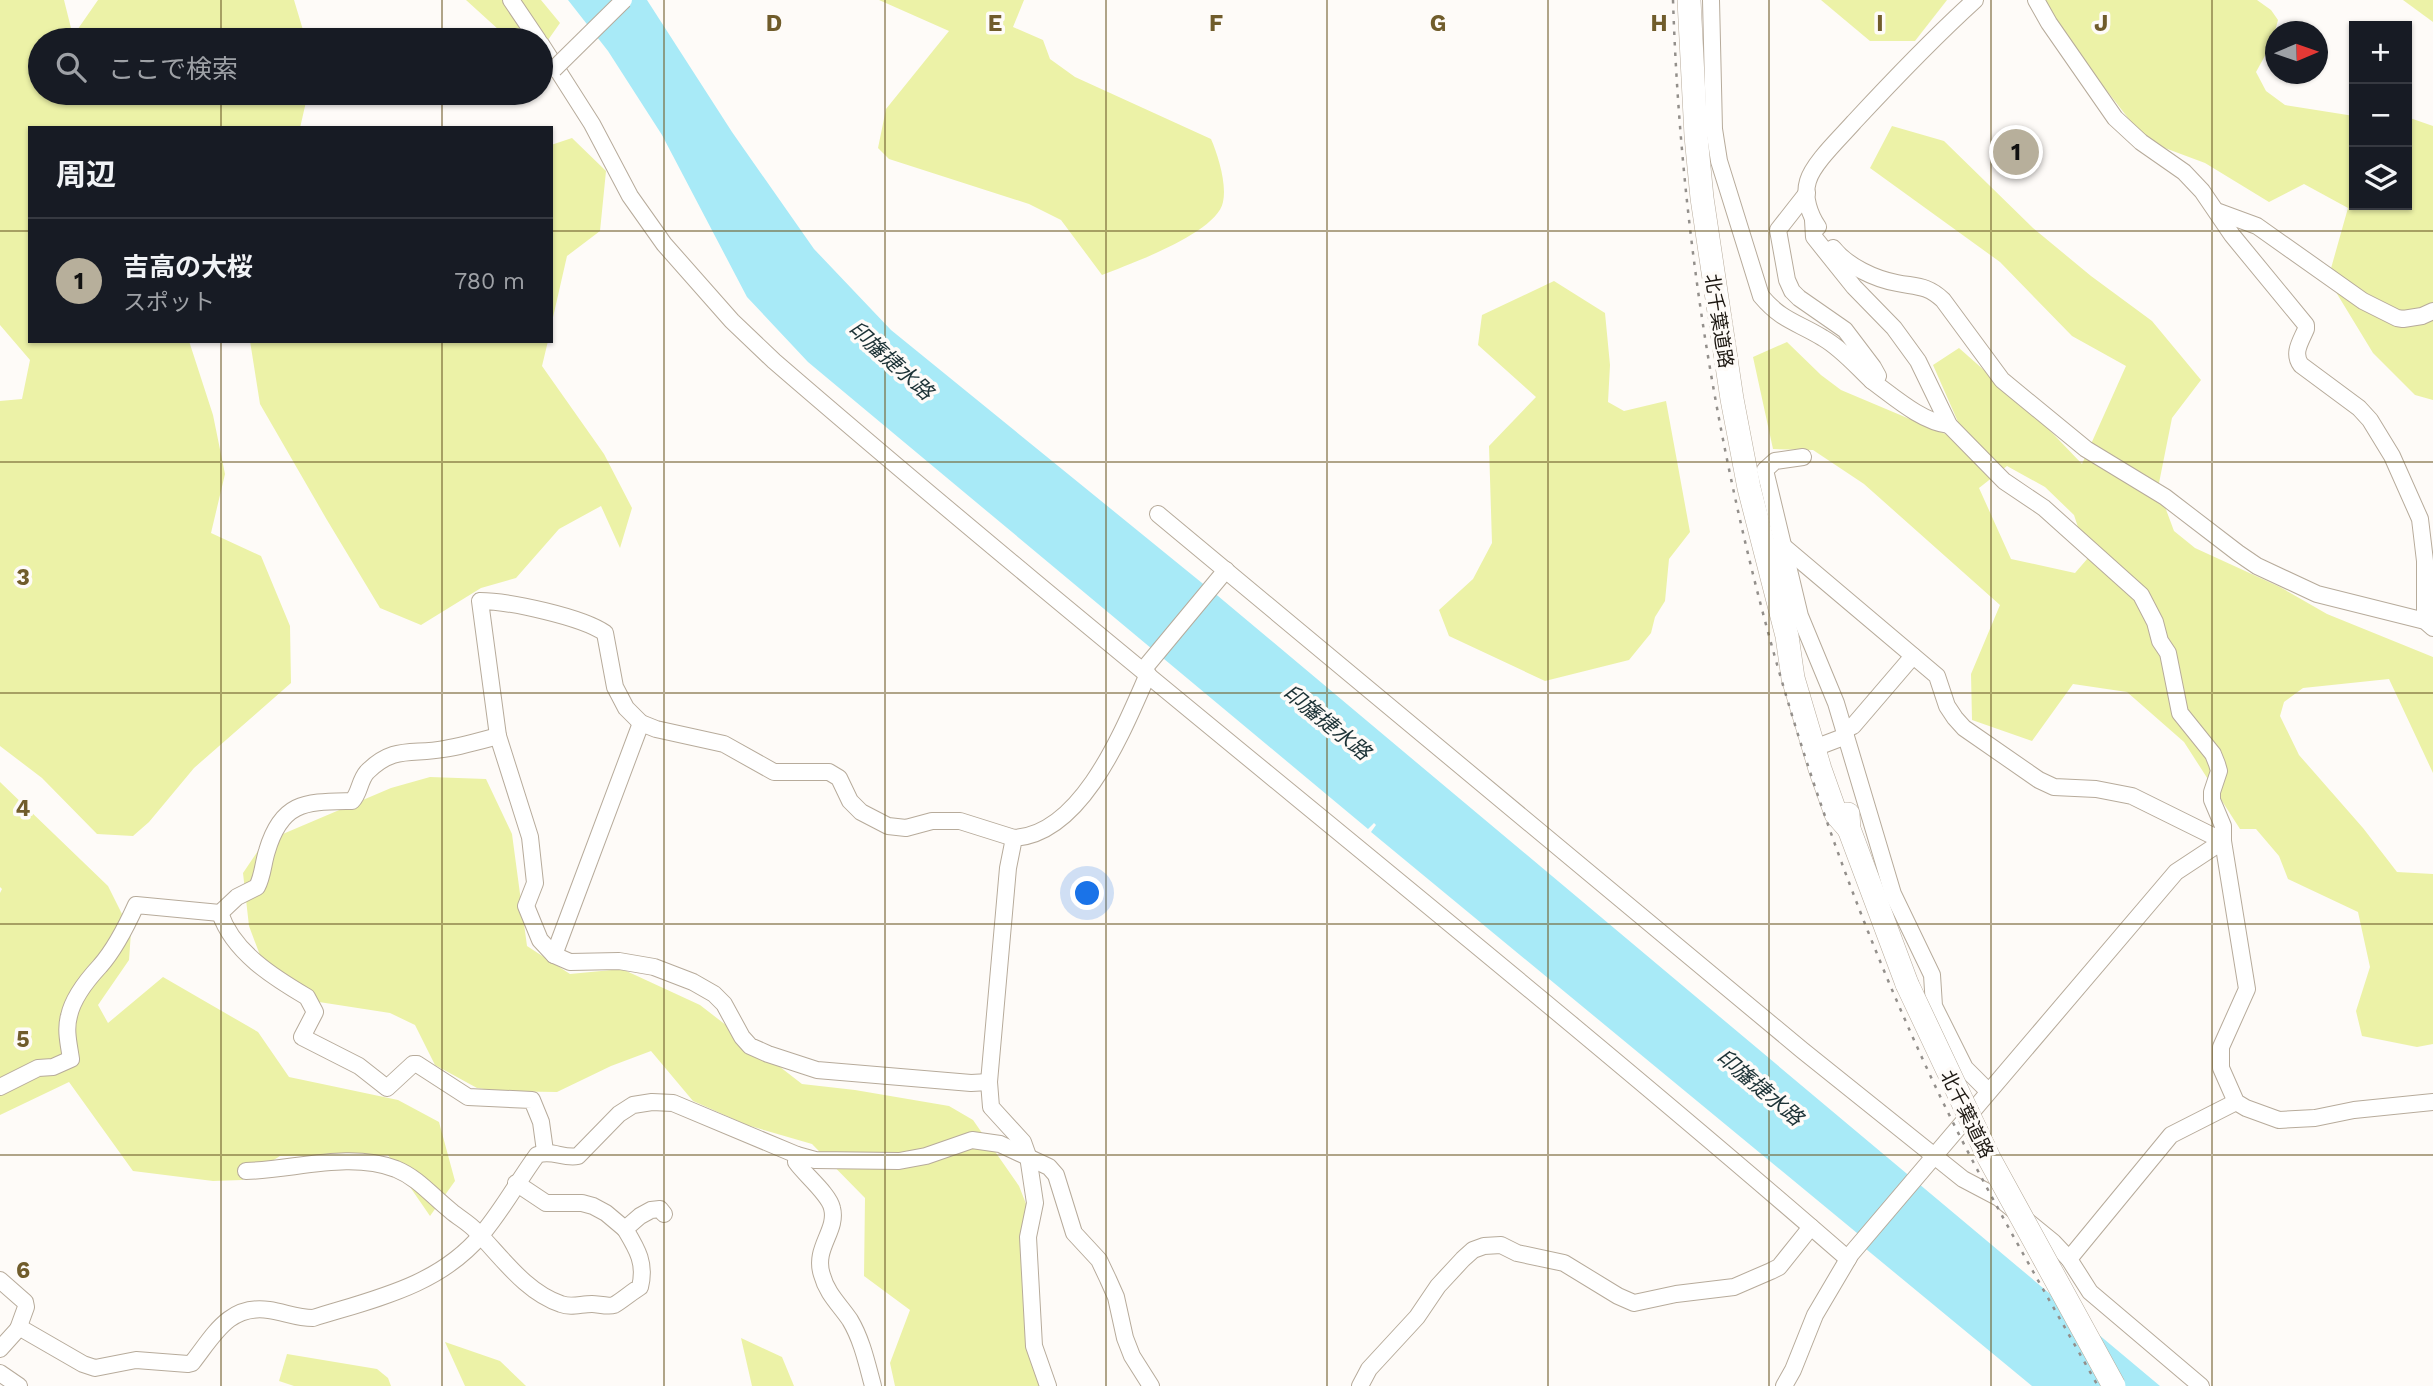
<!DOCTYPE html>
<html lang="ja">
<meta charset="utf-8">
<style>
:root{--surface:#171b24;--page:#20242c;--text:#f1f3f6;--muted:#9ea1a6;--line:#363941;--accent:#b7af9b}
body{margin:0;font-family:"Work Sans","Noto Sans JP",sans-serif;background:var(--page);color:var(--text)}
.controls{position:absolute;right:21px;top:21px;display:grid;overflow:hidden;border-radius:0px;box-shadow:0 2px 5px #0004}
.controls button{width:63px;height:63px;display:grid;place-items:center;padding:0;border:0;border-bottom:2px solid var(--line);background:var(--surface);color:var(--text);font:35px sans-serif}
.compass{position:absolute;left:2265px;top:21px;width:63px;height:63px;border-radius:50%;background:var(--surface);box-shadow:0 2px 5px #0004;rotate:88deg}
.you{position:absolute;left:1088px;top:894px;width:24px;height:24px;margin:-18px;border:5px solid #fff;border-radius:50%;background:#1a73e8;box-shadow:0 0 0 10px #1a73e833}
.badge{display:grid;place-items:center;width:46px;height:46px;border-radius:50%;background:var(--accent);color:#111;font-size:23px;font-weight:700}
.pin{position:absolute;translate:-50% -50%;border:4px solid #fff;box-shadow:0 2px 7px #0006}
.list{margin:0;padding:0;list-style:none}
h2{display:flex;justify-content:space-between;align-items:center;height:91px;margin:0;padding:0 28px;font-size:30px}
h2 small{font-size:23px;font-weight:400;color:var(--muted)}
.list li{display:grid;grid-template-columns:46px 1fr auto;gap:21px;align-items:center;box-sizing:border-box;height:126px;padding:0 28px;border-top:2px solid var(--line)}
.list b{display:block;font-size:26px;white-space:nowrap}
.list p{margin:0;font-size:23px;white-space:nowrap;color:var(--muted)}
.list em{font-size:23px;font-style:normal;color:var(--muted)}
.icon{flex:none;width:38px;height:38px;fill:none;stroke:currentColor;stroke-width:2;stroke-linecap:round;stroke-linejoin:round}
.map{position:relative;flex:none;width:2433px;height:1386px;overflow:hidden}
.search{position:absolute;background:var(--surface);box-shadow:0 2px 5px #0004;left:28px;top:28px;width:525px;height:77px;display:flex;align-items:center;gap:18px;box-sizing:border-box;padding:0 24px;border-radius:38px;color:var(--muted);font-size:26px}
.panel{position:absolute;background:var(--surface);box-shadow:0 2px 5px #0004;left:28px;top:126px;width:525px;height:217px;border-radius:0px}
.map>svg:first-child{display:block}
.green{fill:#ecf2a7;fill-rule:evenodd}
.water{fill:#a8eaf7}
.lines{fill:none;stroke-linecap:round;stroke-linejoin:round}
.minor-casing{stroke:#b7ab9b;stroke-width:18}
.highway-casing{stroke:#b7ab9b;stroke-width:24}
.minor{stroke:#fff;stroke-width:16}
.highway{stroke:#fff;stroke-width:23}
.rail{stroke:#938f8b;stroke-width:2.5;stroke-dasharray:3.5 7;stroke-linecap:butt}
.minor-bridge-casing{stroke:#b7ab9b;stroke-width:18;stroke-linecap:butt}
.highway-bridge-casing{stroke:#b7ab9b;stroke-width:24;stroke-linecap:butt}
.minor-bridge{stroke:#fff;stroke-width:16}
.highway-bridge{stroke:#fff;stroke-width:23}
.grid{fill:none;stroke:#705c2b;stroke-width:2;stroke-opacity:0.55}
.labels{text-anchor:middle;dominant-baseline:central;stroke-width:7;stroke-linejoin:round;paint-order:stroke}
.street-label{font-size:19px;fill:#1c1711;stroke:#fefbf8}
.water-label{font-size:21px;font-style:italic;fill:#1c3236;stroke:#fefbf8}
.grid-label{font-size:23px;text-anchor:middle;font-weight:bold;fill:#705c2b;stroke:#fefbf8;stroke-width:7;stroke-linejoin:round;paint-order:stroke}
</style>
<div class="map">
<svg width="2433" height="1386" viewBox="0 0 2433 1386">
<rect width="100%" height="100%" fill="#fefbf8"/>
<!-- green -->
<g class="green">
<path d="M0,0H64L73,36L98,0H294L306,40H40V93H308L300,128H30V341H189L213,415L225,474L211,533L261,556L290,626L291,683L194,768L149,822L133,836L97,834L42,778L0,746V401L22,399L30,360L0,325Z"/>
<path d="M466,0H541L560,23L541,50V40H510Z"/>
<path d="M879,0H1024L1013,27L1043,40L1050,59L1075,77L1211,139C1218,155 1227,184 1223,202C1217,233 1130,264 1102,275L1061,220L1029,204L889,159L878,148L886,109L949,31Z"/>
<path d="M1821,0H1947L1915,41H1870Z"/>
<path d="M2043,0H2257L2271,10L2278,20L2272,43L2256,72L2266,91L2285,105L2354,116V205H2407V117L2433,126V400L2415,395L2373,353L2328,279L2348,208L2304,184L2269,202L2205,163L2146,141L2093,73Z"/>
<path d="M2403,0H2433V22Z"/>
<path d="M1892,126L1944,141L2033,228L2091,276L2152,321L2201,380L2172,418L2158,488L2174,531L2195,548L2280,587L2327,614L2433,657V773L2389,679L2303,688L2284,702L2280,716L2299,755L2363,828L2397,872L2433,874V1044L2417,1047L2362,1036L2356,1011L2370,967L2358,912L2288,879L2279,856L2256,829H2240L2184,742L2127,692L2073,684L2032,741L1972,720L1971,674L2000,605L1864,484L1813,450L1773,449L1753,357L1787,342L1821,375L1841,390L1950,436L1962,431L1933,365L1959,348L2036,416L2082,464L2126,366L2072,336L2000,262L1870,168ZM2007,466L2045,487L2074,515L2088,558L2075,573L2011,559L1979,488Z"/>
<path d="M572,138L606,171L600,231L567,256L551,326V145Z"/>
<path d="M1554,281L1605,313L1610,365L1608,402L1624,411L1666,401L1690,532L1669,559L1665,601L1655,617L1651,633L1629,660L1545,681L1449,636L1439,610L1473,579L1492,543L1489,446L1536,397L1478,345L1482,315Z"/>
<path d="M250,341H548L542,366L604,454L632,508L620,548L601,506L559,529L516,578L481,588L421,625L380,608L327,520L260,404Z"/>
<path d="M430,777L486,779L512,834L527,946L570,974L622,969L700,1005L802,1084L855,1090L949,1106L973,1120L1019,1186L1034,1224L1039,1315L1047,1386H895L890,1363L910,1310L864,1276L865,1198L812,1144L747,1125L693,1101L651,1051L611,1066L557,1092L500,1091L477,1088L435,1065L415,1025L390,1013L319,1002L261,958L249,926L243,873L264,842L391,788Z"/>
<path d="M0,782L108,886L131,932L129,960L98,1005L108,1023L163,977L258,1032L289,1077L398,1100L439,1122L455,1181L430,1216L388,1155L280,1156L242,1180L213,1181L133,1171L69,1082L0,1115V893L2,889L0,887Z"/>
<path d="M741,1338L782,1357L794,1386H752Z"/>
<path d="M445,1342L500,1361L526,1386H465Z"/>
<path d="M287,1354L377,1369L388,1378L391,1386H294L279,1381Z"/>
</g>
<!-- water -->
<path class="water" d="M568,0H647L732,132L814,249L891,330L1218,596L2160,1386H2032L1866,1249L1857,1233L1371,832L1376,825L1374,823L1368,829L808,362L747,297L662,135L608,51Z"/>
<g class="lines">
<defs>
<g id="minor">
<path d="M511,0L538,40"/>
<path d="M1711,0L1714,129L1719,161L1761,296C1782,321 1797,322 1823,338C1842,349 1857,367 1872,381L1878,376L1873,367L1845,330L1799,298L1792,291L1787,280L1778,230L1807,193"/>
<path d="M2036,0L2049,23L2115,118L2141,142L2184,172L2202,191L2232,235L2306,325V329C2301,341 2292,353 2301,365L2359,408L2370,420L2392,456L2420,519L2425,561V621"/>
<path d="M541,44L592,124L630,196L664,244L732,321L774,361C1127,666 1496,953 1848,1259"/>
<path d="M2219,212L2257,226L2363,301L2397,318L2403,319L2422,316L2433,311"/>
<path d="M1818,227C1810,215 1803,197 1808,181C1813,163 1841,137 1854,122C1893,80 1932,39 1975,0"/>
<path d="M1833,248C1847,266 1875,279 1897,283C1917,287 1927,285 1943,300L2002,380L2086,449L2165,497L2238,553L2257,566L2317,594L2425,621L2433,628"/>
<path d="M1872,381C1894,397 1922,422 1949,425"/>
<path d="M1803,457L1775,461L1765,470L1800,616L1836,703L1893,894L1932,975L1934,1006L1965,1068L1988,1091"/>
<path d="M1158,514L1802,1050L1963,1179L1999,1198L2053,1242L2069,1259L2090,1292L2201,1386"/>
<path d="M1782,545L1937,676L1947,706L1955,718L1964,728L2039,780L2054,787L2096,789L2132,796L2223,841L2247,989L2221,1047V1068L2236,1102L2246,1108L2279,1120L2315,1118L2354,1110L2433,1102"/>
<path d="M1143,670L1226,570"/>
<path d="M1844,730L1853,726L1913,656"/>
<path d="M1825,744L1846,736"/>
<path d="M220,913C233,952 273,977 307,997L315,1012L302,1037L359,1066L387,1088L413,1064H417L468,1097L532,1100L541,1122L545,1151"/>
<path d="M554,955L641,723"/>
<path d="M989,1082L971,1083L817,1070L768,1054L750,1046L742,1037L724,1004L714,994L693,982L654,967L619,961L570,962L554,955L540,940L526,906L535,883L530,837L498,736L480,601C509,601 582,617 605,633L615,687L626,708L641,723L656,729L724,744L774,772H829L839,778L850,801L861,812L888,826L906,828L932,821H960L1014,838"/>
<path d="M0,1087L38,1068L53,1067L71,1059C69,1045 65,1030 69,1016C73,997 87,980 100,966C115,949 127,925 136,905L220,913L237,897L257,887C263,876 263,863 267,851C282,800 307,802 352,801C360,793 359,781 367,772C394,745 412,755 444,749C462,746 480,741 498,736"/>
<path d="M797,1155L796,1162C805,1175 829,1194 832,1208C838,1231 813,1248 822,1275C827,1294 840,1305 850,1320C862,1340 867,1364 873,1386"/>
<path d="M246,1171C294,1170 349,1151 396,1169C418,1178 432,1196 451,1211C459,1218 469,1223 476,1231C501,1256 525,1292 561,1304C571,1308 581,1304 592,1304C598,1304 608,1307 614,1305C620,1302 633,1291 640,1287C646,1263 637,1249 625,1229"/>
<path d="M516,1183L546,1203H582L593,1206L606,1213L625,1229L640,1216L651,1210L660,1209L664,1214"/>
<path d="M2069,1259L2171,1135L2236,1102"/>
<path d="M0,1280L25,1302L26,1307L18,1329"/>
<path d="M0,1349L18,1329L24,1330L83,1364L95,1368L136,1360L188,1364L192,1363C214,1335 229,1304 269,1310C284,1312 297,1318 313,1318C374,1299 439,1286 482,1234C503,1209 518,1181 537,1155C551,1149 563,1159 578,1156L619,1114L633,1105L652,1102L673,1103L797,1155L815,1160L899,1161L926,1156L972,1140L1000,1144L1049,1167L1056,1175L1074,1233L1099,1260L1108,1279L1116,1297L1125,1338L1132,1356L1151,1386"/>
<path d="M0,1373L19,1386"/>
<path d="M1048,1386L1034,1346L1028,1237L1035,1203L1028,1156L1023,1142L991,1107L989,1082L1008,868L1014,838C1083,834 1124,728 1148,674"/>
<path d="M1360,1386L1369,1369L1417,1317L1438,1286L1463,1259L1473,1250L1484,1246L1501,1245L1517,1253L1564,1263L1618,1296L1634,1303L1676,1294L1734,1287L1771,1271L1779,1267L1811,1227"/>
<path d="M1784,1386L1793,1370L1815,1315L1851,1254L2176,872L2223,841V826L2212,800V792L2219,771L2217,764L2213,754L2180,713L2168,653L2160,641L2155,622L2141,595L2044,508L2004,481L1949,425L1918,361L1894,328L1854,287L1814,237L1813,220"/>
</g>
<g id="highway">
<path d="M1689,0L1696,136L1702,198L1732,399L1749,488L1787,636L1793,678L1820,769L1836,814L1849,829"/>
<path d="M1848,814L1849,829L1907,984"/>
</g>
</defs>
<!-- minor casing -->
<use href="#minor" class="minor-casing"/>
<!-- highway casing -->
<use href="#highway" class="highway-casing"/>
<!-- minor -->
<use href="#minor" class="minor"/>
<!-- highway -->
<use href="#highway" class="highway"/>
<!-- rail -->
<path class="rail" d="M1673,0C1685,371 1773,738 1930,1075C1980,1182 2040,1283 2098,1386"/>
<defs>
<path id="minor-bridge" d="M554,69L624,0"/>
<path id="highway-bridge" d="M1907,984L1989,1158L2114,1386"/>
</defs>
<!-- minor-bridge casing -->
<use href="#minor-bridge" class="minor-bridge-casing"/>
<!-- highway-bridge casing -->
<use href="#highway-bridge" class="highway-bridge-casing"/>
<!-- minor-bridge -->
<use href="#minor-bridge" class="minor-bridge"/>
<!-- highway-bridge -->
<use href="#highway-bridge" class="highway-bridge"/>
</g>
<!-- grid -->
<path class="grid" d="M221,0V40M442,0V40M664,0V1386M885,0V1386M1106,0V1386M1327,0V1386M1548,0V1386M1769,0V1386M1991,0V1386M2212,0V1386M221,93V128M442,93V128M0,231H30M551,231H2433M221,341V1386M442,341V1386M0,462H2433M0,693H2433M0,924H2433M0,1155H2433"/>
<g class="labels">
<!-- street labels -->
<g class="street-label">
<text transform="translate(1719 321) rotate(81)">北千葉道路</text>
<text transform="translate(1967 1114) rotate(64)">北千葉道路</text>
</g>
<!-- water labels -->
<g class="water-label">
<text transform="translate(891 360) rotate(42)">印旛捷水路</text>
<text transform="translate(1327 722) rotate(39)">印旛捷水路</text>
<text transform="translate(1760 1087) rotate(40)">印旛捷水路</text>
</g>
</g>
<g class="grid-label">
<text x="774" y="31">D</text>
<text x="995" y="31">E</text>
<text x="1216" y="31">F</text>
<text x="1438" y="31">G</text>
<text x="1659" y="31">H</text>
<text x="1880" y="31">I</text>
<text x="2101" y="31">J</text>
<text x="23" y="585">3</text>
<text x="23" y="816">4</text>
<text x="23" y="1047">5</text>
<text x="23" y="1278">6</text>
</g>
</svg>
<div class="controls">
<button>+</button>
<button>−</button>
<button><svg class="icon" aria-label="layers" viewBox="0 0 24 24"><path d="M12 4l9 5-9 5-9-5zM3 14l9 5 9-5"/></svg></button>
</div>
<svg class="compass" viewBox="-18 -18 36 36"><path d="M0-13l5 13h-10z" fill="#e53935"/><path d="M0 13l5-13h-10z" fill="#9ea1a6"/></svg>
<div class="you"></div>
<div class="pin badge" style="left:2016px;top:152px">1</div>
<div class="search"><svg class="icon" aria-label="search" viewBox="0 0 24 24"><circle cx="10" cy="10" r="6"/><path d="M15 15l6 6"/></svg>ここで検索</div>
<section class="panel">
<h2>周辺<small></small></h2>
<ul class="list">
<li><span class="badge">1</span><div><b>吉高の大桜</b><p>スポット</p></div><em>780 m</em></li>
</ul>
</section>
</div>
